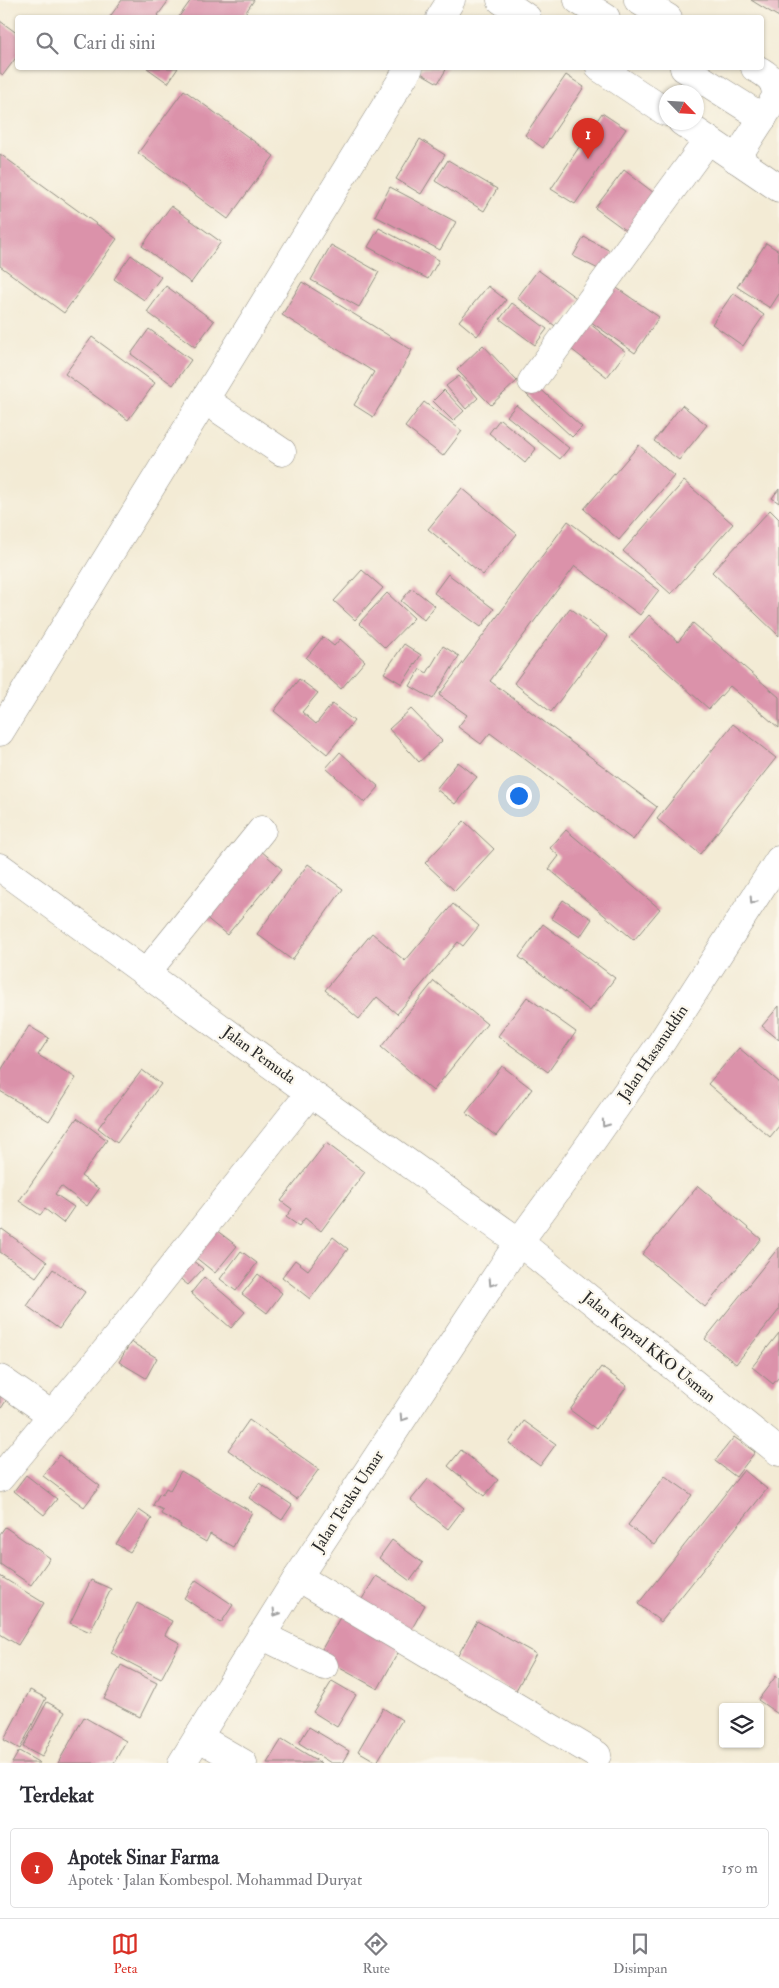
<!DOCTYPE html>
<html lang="id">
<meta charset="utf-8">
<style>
:root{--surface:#fff;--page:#f7f7f7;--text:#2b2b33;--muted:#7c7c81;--line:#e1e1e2;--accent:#d93025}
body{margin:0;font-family:"IM FELL Double Pica",serif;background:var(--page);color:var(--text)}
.controls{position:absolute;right:15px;bottom:15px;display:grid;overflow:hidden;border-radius:5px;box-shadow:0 1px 4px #0004}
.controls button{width:45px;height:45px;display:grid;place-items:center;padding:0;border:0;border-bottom:1px solid var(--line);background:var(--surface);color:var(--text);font:25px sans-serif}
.compass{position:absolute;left:659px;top:85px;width:45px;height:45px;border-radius:50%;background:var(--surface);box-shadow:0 1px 4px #0004;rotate:115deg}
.you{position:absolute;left:518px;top:795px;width:18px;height:18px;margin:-12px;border:4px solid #fff;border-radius:50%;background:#1a73e8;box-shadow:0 0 0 8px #1a73e833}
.badge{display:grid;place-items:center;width:32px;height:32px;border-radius:50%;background:var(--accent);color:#fff;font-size:16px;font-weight:700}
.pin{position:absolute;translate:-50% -41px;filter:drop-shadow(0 1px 2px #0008)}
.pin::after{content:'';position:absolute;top:26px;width:18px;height:15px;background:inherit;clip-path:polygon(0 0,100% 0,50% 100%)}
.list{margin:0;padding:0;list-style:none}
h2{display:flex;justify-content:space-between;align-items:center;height:65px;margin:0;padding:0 20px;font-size:21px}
h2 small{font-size:16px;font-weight:400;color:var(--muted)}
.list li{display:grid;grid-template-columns:32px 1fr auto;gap:15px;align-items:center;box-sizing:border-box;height:80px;margin:0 10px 10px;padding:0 10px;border:1px solid var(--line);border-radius:5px}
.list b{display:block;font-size:19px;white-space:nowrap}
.list p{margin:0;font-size:16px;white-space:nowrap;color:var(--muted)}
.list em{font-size:16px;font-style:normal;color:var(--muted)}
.icon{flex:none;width:28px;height:28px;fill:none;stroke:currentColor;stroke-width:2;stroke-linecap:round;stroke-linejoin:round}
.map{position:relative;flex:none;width:779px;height:1763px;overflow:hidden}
.search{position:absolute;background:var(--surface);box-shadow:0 1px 4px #0004;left:15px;right:15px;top:15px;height:55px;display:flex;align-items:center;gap:12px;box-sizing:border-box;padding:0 18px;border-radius:5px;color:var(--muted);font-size:19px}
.sheet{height:155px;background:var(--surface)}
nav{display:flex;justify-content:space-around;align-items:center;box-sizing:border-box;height:70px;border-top:1px solid var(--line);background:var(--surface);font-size:14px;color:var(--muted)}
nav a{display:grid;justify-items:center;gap:2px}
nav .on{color:var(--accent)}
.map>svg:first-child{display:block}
.building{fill:#db92aa}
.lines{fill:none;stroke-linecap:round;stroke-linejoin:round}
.minor-casing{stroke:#8f8b80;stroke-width:29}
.major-casing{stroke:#8f8b80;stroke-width:29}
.minor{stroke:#fff;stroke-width:28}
.major{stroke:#fff;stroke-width:28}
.oneway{stroke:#a0a0a0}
.labels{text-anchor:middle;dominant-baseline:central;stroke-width:4.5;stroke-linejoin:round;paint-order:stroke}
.street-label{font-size:16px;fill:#2b2b2b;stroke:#fbf7ec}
</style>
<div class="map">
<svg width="779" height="1763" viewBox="0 0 779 1763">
<rect width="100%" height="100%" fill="#fbf7ec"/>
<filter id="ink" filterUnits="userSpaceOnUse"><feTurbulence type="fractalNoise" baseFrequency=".02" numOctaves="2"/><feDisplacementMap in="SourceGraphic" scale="10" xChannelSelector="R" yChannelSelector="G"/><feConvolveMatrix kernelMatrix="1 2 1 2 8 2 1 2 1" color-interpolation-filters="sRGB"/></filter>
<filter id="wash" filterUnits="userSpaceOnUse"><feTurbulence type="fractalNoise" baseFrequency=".0096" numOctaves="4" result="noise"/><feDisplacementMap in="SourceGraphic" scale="20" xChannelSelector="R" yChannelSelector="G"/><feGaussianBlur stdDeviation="1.12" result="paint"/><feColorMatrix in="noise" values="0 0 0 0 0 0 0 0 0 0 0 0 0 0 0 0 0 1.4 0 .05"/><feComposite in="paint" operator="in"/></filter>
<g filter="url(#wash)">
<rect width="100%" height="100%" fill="#f3ebd5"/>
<g id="blocks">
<!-- building -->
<g class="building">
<path d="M122,0H169L158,15L161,18H109Z"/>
<path d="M191,0H254L242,18H178Z"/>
<path d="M751,0H779V17L759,5Z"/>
<path d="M0,21L18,34V55L3,75L0,73Z"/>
<path d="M147,68H178L168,83Z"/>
<path d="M422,68H447L438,83L419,72Z"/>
<path d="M566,75L584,87L543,148L525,135Z"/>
<path d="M184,90L274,156L228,219L138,153Z"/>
<path d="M602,113L626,129L575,204L551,189Z"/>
<path d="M420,139L445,155L421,194L396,179Z"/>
<path d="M0,154L117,239L64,313L0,266Z"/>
<path d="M448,160L497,189L484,211L435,181Z"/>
<path d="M624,170L658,196L629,233L595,208Z"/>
<path d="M390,187L456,222L440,250L375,216Z"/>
<path d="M171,206L221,242L191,283L142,246Z"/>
<path d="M379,228L439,260L428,279L368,247Z"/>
<path d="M584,237L614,253L604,272L573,256Z"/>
<path d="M766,243L779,251V294L770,308L737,287Z"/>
<path d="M331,245L379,272L359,307L311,280Z"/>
<path d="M131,255L161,277L144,300L114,279Z"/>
<path d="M538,270L579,300L558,328L517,298Z"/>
<path d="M302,282L412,350L399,374L373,417L354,405L374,372L282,315Z"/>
<path d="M608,282L659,317L635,353L584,317Z"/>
<path d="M166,286L214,321L195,347L147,312Z"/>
<path d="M488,286L506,300L477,336L459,321Z"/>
<path d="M733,293L764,315L743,346L712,324Z"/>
<path d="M512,303L547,329L535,345L500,319Z"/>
<path d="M590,324L626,352L607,377L571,349Z"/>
<path d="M149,329L191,360L173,385L131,354Z"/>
<path d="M92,337L155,383L128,420L65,374Z"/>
<path d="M483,345L517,381L491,405L457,370Z"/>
<path d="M459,376L478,398L466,409L446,386Z"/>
<path d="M535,384L582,427L572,437L526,394Z"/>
<path d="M444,390L464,411L453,421L433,401Z"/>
<path d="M424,402L462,431L443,456L405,427Z"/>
<path d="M516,405L569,448L560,459L507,416Z"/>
<path d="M682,405L707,425L679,460L654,441Z"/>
<path d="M500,419L536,449L525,463L489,433Z"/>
<path d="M639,445L674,476L619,540L584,509Z"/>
<path d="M684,481L733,524L671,594L623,551Z"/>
<path d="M462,488L517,534L483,575L428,529Z"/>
<path d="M779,489V503L772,498Z"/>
<path d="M770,510L779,519V636L712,572Z"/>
<path d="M568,521L659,590L640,615L575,566L490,681L657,807L633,840L490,733L481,744L458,727L467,715L439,695Z"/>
<path d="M362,570L383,588L355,620L334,601Z"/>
<path d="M448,574L494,609L481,627L434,593Z"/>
<path d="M412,588L435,606L424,620L401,601Z"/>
<path d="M387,593L414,618L385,648L359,623Z"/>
<path d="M570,608L608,636L551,712L514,683Z"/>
<path d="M649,615L678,642L693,623L779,697V728L730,686L709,709L629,638Z"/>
<path d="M323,637L334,646L340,639L365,661L341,689L306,658Z"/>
<path d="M404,644L421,655L402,684L384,673Z"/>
<path d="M443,646L459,656L433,699L410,686L420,669L427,673Z"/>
<path d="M299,679L318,693L302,712L316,724L332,704L354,721L327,754L274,711Z"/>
<path d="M411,709L442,741L419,762L389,729Z"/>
<path d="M733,724L776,758L700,854L657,819Z"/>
<path d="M340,752L379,787L365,803L326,768Z"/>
<path d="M458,762L477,777L455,804L436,789Z"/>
<path d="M464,821L494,849L455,891L425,863Z"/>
<path d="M566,830L660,909L634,940L549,869L559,856L550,848Z"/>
<path d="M260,850L282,869L227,935L204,916Z"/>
<path d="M308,864L343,889L292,960L257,934Z"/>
<path d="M563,900L592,919L580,937L551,918Z"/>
<path d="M453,904L479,926L463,946L458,942L397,1014L377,997L359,1019L325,990L372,933L405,961Z"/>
<path d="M543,924L615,978L590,1011L519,957Z"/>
<path d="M434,981L487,1024L433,1091L381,1047Z"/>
<path d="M527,997L576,1032L548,1072L498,1036Z"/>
<path d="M779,1006V1040L762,1026Z"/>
<path d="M29,1026L49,1038L38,1055L76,1078L49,1121L0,1091V1072Z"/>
<path d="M739,1048L779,1082V1126L770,1137L708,1084Z"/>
<path d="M502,1066L532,1089L496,1136L466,1113Z"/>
<path d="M142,1070L161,1084L117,1143L98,1128Z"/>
<path d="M77,1118L107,1140L81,1176L99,1189L87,1206L61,1186L55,1194L74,1207L63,1223L45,1209L40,1215L19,1201Z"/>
<path d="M326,1143L365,1172L321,1231L305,1218L299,1226L286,1217L292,1209L281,1201Z"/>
<path d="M698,1186L761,1239L705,1307L642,1254Z"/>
<path d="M2,1229L47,1262L36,1277L0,1252V1231Z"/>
<path d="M216,1230L237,1246L215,1273L195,1257Z"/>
<path d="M333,1237L348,1249L310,1299L282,1277L295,1260L308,1270Z"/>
<path d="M779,1247V1310L736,1364L705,1339Z"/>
<path d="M241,1251L257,1263L236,1291L220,1279Z"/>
<path d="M191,1259L203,1269L188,1285L177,1276Z"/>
<path d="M53,1269L85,1292L59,1329L27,1306Z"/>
<path d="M258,1274L282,1293L267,1313L242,1294Z"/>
<path d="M204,1277L245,1312L231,1328L191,1293Z"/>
<path d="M779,1333V1377L773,1384L752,1367Z"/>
<path d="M131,1342L157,1358L146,1378L119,1362Z"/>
<path d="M601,1367L627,1386L596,1429L570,1410Z"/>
<path d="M0,1387L11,1393L0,1410Z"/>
<path d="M249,1420L319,1469L297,1499L228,1450Z"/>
<path d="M524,1421L556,1444L540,1466L509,1443Z"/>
<path d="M734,1437L755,1452L736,1477L715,1461Z"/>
<path d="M461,1450L498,1480L484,1496L448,1466Z"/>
<path d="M59,1455L100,1486L84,1507L43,1476Z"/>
<path d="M744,1470L767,1489L661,1622L638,1604Z"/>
<path d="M181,1471L252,1512L233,1547L210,1534L206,1542L180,1527L181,1525L161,1514L163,1510L153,1505L160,1493L162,1495L166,1488L170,1490Z"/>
<path d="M26,1475L57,1499L44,1515L14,1491Z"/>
<path d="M665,1476L692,1495L654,1545L628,1525Z"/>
<path d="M428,1479L464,1508L448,1529L411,1500Z"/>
<path d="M259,1483L292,1505L282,1520L249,1498Z"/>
<path d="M139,1510L152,1519L130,1552L116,1544Z"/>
<path d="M5,1527L50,1558L31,1585L0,1564V1534Z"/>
<path d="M392,1540L423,1563L410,1581L379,1558Z"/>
<path d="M0,1576L44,1603L18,1645L0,1634Z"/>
<path d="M376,1576L425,1605L409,1634L359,1604Z"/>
<path d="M91,1580L111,1589L90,1632L70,1623Z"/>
<path d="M196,1580L233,1605L221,1623L184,1598Z"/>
<path d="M137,1603L172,1621L165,1635L180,1643L161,1679L111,1653Z"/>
<path d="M342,1614L401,1647L378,1689L318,1656Z"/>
<path d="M477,1621L536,1654L515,1692L456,1659Z"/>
<path d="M121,1665L157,1683L140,1717L104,1699Z"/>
<path d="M776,1676L779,1678L778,1714L758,1700Z"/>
<path d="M332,1681L356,1695L337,1727L313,1712Z"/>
<path d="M30,1690L46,1698L20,1749L4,1740Z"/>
<path d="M47,1702L65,1712L42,1757L23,1747Z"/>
<path d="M383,1708L402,1720L377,1762L358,1751Z"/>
<path d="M84,1717L126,1741L114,1763H58Z"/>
<path d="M309,1727L349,1751L342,1763H331L299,1743Z"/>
<path d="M282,1739L321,1763H267Z"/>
<path d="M19,1751L40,1763H12Z"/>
</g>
</g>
</g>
<g filter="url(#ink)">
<use href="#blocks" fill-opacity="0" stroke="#8f8b80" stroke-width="1"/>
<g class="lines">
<defs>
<g id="minor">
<path d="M501,0L527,18"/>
<path d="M578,0L606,18"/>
<path d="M638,0L668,18"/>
<path d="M440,18L451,0"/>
<path d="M600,68L666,112"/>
<path d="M684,68L763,118"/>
<path d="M682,122L779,188"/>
<path d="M736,159L776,97C776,81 769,75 755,68"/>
<path d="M532,381L708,140"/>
<path d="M205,400L282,452"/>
<path d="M0,732L409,68"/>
<path d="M146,973L262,830"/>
<path d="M0,1379L52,1415"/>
<path d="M0,1478L108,1348L310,1093"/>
<path d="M298,1577L597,1755"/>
<path d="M261,1635L324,1666"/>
<path d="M198,1737L243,1763"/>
</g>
<g id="major">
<path d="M0,867L310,1093L519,1242L779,1452"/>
<path d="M182,1763L298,1577L519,1242L573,1168L661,1043L779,860"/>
</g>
</defs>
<!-- minor casing -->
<use href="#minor" class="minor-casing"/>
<!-- major casing -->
<use href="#major" class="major-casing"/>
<!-- minor -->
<use href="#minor" class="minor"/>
<!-- major -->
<use href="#major" class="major"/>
</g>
<!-- one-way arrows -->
<defs><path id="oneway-chevron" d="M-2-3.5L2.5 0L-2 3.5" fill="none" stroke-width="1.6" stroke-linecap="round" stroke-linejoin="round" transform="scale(1.25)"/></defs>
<g class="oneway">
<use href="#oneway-chevron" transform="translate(753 901) rotate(123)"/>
<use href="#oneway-chevron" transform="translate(605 1124) rotate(125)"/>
<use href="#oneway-chevron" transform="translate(492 1283) rotate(123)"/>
<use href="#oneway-chevron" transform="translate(403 1418) rotate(123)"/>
<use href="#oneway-chevron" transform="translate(276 1613) rotate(122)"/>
</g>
</g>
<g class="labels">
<!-- street labels -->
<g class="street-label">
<text transform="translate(653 1053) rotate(-56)">Jalan Hasanuddin</text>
<text transform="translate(259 1055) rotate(36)">Jalan Pemuda</text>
<text transform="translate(649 1347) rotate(39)">Jalan Kopral KKO Usman</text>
<text transform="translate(348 1501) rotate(-57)">Jalan Teuku Umar</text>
</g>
</g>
</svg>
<div class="controls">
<button><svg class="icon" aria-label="layers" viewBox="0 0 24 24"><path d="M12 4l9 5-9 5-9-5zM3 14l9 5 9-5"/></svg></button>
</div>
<svg class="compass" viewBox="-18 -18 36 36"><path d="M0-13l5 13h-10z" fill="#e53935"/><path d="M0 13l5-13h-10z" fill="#7c7c81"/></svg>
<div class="you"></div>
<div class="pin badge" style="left:588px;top:159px">1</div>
<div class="search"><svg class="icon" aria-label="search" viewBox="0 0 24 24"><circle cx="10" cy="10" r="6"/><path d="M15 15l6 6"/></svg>Cari di sini</div>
</div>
<section class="sheet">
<h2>Terdekat<small></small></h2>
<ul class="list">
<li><span class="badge">1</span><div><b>Apotek Sinar Farma</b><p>Apotek · Jalan Kombespol. Mohammad Duryat</p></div><em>150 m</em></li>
</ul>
</section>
<nav>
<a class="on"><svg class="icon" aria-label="map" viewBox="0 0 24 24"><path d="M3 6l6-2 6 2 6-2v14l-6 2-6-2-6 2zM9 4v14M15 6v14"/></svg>Peta</a>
<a><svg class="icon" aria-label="directions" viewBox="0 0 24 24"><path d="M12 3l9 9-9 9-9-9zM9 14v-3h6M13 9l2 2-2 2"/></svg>Rute</a>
<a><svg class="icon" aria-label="saved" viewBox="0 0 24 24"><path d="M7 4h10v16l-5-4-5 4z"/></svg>Disimpan</a>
</nav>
